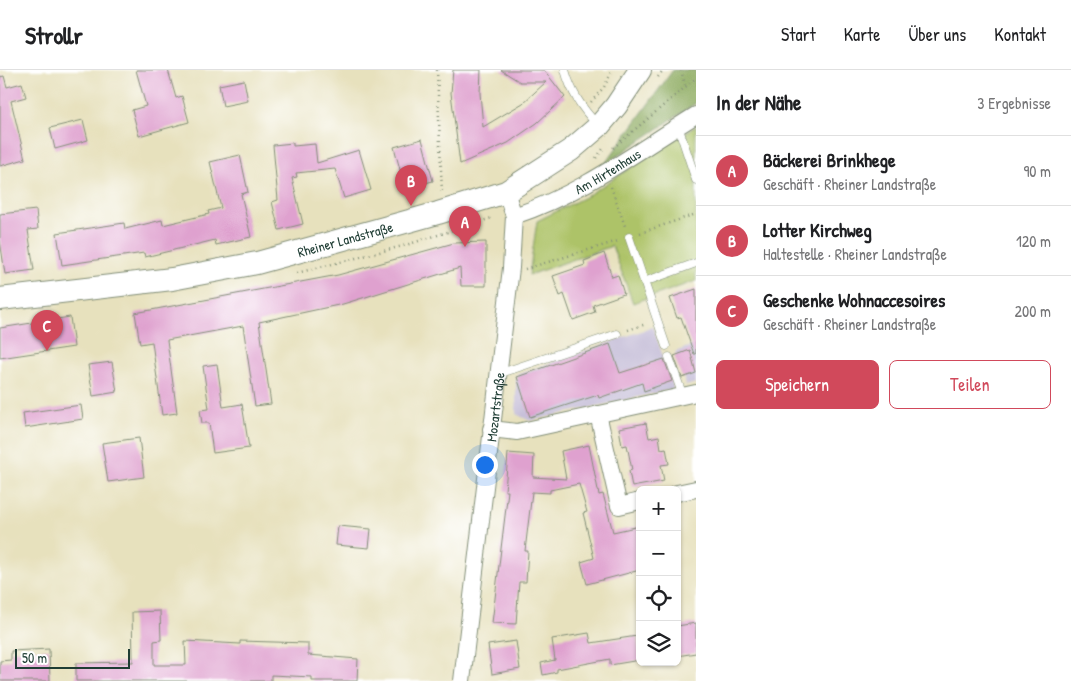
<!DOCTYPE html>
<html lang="de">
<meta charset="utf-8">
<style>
:root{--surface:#fff;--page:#f6f6f6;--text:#202124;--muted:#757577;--line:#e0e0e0;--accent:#d1495b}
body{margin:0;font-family:"Patrick Hand",sans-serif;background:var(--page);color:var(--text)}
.controls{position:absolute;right:15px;bottom:15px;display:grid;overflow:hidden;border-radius:8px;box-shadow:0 1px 4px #0004}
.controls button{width:45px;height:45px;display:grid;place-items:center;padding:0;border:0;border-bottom:1px solid var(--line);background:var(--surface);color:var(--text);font:25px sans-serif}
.scale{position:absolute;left:15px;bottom:12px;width:115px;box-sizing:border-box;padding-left:5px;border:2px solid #1f3d34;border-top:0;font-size:14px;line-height:18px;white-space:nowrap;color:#1f3d34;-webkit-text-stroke:4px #fff;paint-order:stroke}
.you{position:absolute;left:484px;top:394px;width:18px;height:18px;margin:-12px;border:4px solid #fff;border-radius:50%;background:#1a73e8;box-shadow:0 0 0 8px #1a73e833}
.badge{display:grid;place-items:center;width:32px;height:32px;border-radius:50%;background:var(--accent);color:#fff;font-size:16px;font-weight:700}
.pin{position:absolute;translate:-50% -41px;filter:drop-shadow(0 1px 2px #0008)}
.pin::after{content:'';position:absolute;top:26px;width:18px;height:15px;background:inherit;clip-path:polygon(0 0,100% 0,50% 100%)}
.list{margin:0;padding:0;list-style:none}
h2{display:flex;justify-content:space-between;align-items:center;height:65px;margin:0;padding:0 20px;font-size:21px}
h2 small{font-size:16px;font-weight:400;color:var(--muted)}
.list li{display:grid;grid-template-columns:32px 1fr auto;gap:15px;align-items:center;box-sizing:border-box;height:70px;padding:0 20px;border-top:1px solid var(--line)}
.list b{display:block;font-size:19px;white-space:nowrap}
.list p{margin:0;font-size:16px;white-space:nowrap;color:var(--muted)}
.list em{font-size:16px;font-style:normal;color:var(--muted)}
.actions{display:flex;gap:10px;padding:15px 20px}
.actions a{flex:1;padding:11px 0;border:1px solid var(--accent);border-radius:8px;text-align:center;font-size:18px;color:var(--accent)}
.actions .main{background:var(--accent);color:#fff}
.icon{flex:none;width:28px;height:28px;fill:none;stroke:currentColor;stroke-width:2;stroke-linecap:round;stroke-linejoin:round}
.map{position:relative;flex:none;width:696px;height:611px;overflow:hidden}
header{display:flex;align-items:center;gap:30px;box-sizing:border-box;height:70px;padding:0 25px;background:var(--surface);border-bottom:1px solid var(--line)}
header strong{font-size:24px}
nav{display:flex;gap:28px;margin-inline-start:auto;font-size:18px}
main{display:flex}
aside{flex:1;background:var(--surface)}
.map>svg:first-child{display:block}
.industrial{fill:#c7c0d9}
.green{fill:#adc367;stroke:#66804e}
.forest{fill:#8aa95c;stroke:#547348}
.building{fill:#dfa1cf}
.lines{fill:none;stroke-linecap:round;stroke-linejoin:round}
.lane-casing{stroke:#838f78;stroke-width:9}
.street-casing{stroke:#838f78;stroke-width:18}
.secondary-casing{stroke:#838f78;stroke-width:24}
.path{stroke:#838f78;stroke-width:2.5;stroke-dasharray:1 4;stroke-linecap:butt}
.lane{stroke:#fff;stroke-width:8}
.street{stroke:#fff;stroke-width:16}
.secondary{stroke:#fff;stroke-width:22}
.labels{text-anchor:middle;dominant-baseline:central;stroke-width:4;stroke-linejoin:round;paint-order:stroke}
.street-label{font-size:14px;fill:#1f3d34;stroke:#fff}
</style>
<header>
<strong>Strollr</strong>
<nav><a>Start</a><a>Karte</a><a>Über uns</a><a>Kontakt</a></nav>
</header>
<main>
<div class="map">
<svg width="696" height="611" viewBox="0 0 696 611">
<rect width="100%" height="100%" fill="#fff"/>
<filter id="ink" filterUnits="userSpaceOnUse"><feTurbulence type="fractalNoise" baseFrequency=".02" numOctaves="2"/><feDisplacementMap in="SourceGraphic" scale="10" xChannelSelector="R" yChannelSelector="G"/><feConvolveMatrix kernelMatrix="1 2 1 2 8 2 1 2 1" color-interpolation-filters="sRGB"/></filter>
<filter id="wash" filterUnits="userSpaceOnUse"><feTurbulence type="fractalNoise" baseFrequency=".0096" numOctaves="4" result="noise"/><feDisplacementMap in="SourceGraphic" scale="20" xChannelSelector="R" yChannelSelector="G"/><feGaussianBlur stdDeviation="1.12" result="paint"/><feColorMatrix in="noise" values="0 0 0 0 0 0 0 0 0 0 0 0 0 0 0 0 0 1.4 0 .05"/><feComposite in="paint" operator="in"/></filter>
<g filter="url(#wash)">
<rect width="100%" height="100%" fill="#e7e1bd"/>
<!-- industrial -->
<g class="industrial">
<path d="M653,257L674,319L530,351L516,344V305Z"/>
<path d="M696,274V313L686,316L675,282Z"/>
</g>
<!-- green -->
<path class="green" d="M696,56V211L633,233L612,176L529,205L537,151L585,127Z"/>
<!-- forest -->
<path class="forest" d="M673,0H696V33L604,95Z"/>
<g id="blocks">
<!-- building -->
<g class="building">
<path d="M136,0H168L176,28L182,26L189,52L139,66L132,40L146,36Z"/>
<path d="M453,0H481L480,23L483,57L523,33L546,12H520L501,0H544L565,27L537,53L508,73L460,94L451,23Z"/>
<path d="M4,6L7,17L22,13L26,27L11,31L25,89L0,96V7Z"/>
<path d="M244,10L248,31L223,36L219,15Z"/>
<path d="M83,50L88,70L55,79L50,58Z"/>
<path d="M422,69L433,111L405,118L394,77Z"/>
<path d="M293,73V76L315,74L317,93L359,80L371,120L344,128L335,99L296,103L297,107L292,108L303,154L279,160L272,132L278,130L273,75Z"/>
<path d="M240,85L248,122L241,124L251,167L216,175L215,170L145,187L144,183L62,195L57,163L124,153L125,159L162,150L163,155L209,144L208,141L221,138L210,92Z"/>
<path d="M36,140L38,159L28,160L34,200L5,204L0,170V144Z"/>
<path d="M486,172V216H461L460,198L343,234L259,252L271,334L255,336L243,256L167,270L177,343L162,345L152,272L140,274L135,243L338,205L454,173Z"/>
<path d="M604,183L612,207L618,205L624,224L593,235L595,242L573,250L564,224L560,226L553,206L585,195L584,191Z"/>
<path d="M696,219V284H694L681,247L677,248L670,228Z"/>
<path d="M70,247L74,277L0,288V258Z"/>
<path d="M610,274L620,303L664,289L672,311L644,321L642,313L599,328L598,325L530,347L517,307Z"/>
<path d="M690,280L696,303L682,308L674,286Z"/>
<path d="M112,292L117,322L93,326L88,295Z"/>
<path d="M217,294L223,337L242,334L249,378L213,383L209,353H202L200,340L209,339L203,296Z"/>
<path d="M81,335L83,349L25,358L23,343Z"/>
<path d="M646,353L649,368L659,366L661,379L666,378L669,394L661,395L664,411L632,417L629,401L632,400L627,375L622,376L619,358Z"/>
<path d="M139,368L144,407L108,412L102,373Z"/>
<path d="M589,375L599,425L603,424L613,462L640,456V500L587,514L581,492L594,488L585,451L583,443L587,442L579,414L550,420V423L532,422L525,481H528L526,512H519L516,554L492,553L508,421H505L508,383L534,385L533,407L566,409L561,381Z"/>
<path d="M338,456L371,459L369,478L336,475Z"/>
<path d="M160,541L161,570L154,571V595H186L185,571L240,574V571L308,573V585L358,589L357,611H312V607L271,605V611H76V593L133,592L132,542Z"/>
<path d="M696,553V583L677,586V556Z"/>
<path d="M589,563L591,573L637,566L640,590L610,595V589L557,599V602L543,605L541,593L555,590L552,569Z"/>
<path d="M516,571L520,599L492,604L488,575Z"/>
<path d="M49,579L50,611H0V591L11,590V581Z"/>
</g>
</g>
</g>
<g filter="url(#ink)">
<use href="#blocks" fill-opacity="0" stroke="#838f78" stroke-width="1"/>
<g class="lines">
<defs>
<g id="lane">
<path d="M565,0C571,22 581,38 597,54"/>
<path d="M678,56L696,110"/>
<path d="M629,167L666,276"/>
<path d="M644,212L696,193"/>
<path d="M669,287L683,326"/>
<path d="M498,304L617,264"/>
</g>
<g id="street">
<path id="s1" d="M514,146C581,124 636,82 696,45"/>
<path d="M598,344L619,436L640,431"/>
<path d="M491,359L517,362L696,323"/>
<path d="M677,423L696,419"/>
<path id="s2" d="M462,611L511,198L514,146L506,122"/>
</g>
<g id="secondary">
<path id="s3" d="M0,229L172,209L257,193L438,143L506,122L571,80L599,56L616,36L640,0"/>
</g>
</defs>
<!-- lane casing -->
<use href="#lane" class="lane-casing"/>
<!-- street casing -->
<use href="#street" class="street-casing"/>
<!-- secondary casing -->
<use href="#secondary" class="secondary-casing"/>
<!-- path -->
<g class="path">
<path d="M437,0L442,123"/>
<path d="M681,0L685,15"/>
<path d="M658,7L663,0"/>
<path d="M591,32L604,17L613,0"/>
<path d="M613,78L696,8"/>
<path d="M596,88L603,79"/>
<path d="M611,117L625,156"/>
<path d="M640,163L696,144"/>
<path d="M525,199L618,171"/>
<path d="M297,203L403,176L492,148"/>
<path d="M628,260L646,254"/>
</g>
<!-- lane -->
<use href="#lane" class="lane"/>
<!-- street -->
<use href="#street" class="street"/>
<!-- secondary -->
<use href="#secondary" class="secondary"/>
</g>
</g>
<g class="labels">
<!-- street labels -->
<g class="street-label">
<text stroke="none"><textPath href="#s1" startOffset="104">Am Hirtenhaus</textPath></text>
<text stroke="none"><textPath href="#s3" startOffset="351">Rheiner Landstraße</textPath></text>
<text stroke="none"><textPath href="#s2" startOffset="276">Mozartstraße</textPath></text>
</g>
</g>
</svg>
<div class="controls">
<button>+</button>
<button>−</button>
<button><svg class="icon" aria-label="locate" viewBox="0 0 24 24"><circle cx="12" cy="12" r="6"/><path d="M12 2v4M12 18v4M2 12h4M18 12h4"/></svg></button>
<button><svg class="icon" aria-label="layers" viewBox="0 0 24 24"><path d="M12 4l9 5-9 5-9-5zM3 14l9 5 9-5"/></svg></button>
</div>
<div class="scale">50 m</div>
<div class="you"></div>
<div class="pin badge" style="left:465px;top:177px">A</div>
<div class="pin badge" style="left:411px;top:136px">B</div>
<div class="pin badge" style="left:47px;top:281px">C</div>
</div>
<aside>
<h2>In der Nähe<small>3 Ergebnisse</small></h2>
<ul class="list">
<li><span class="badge">A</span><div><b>Bäckerei Brinkhege</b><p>Geschäft · Rheiner Landstraße</p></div><em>90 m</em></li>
<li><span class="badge">B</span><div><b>Lotter Kirchweg</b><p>Haltestelle · Rheiner Landstraße</p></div><em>120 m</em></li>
<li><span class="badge">C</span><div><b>Geschenke Wohnaccesoires</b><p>Geschäft · Rheiner Landstraße</p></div><em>200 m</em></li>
</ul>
<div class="actions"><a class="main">Speichern</a><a>Teilen</a></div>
</aside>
</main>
